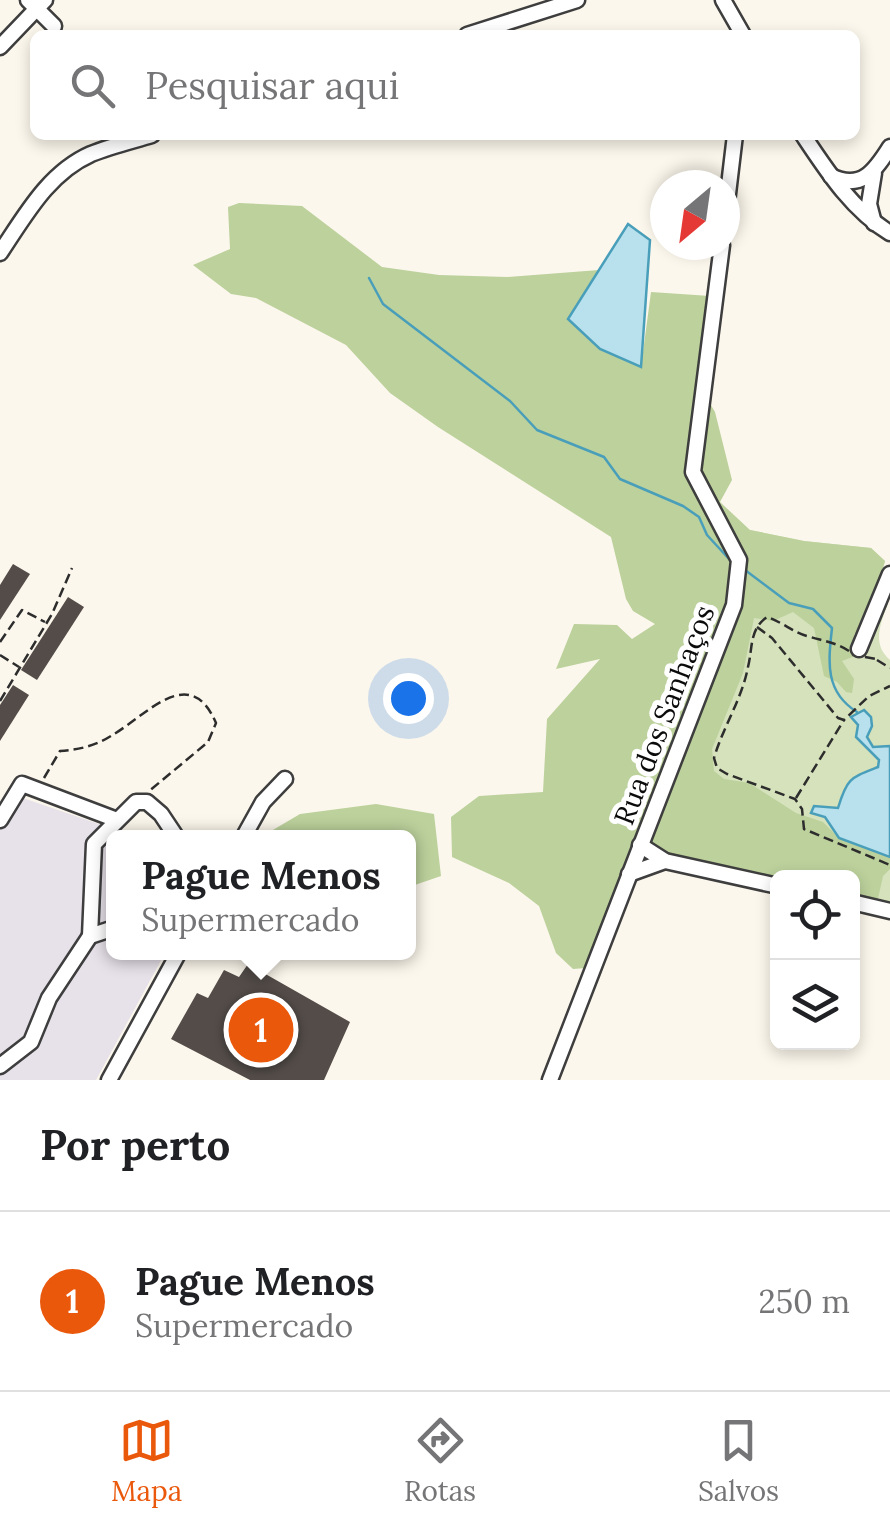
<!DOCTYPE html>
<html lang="pt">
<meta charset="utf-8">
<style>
:root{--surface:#fff;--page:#f2f2f2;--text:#202124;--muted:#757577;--line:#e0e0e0;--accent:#ea580c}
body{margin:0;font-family:Lora,serif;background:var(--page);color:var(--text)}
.controls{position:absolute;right:30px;bottom:30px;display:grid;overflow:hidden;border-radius:15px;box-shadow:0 5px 15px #0003}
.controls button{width:90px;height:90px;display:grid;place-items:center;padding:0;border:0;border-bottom:2px solid var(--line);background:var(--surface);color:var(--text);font:50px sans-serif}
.compass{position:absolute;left:650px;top:170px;width:90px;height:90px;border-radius:50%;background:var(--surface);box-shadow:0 5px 15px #0003;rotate:209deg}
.you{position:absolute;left:408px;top:698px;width:35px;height:35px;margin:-25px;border:8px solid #fff;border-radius:50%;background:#1a73e8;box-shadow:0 0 0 15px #1a73e833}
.badge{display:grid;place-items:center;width:65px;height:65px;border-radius:50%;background:var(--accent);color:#fff;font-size:32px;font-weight:700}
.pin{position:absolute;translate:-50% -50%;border:5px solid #fff;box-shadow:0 2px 10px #0006}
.popup{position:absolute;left:106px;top:830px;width:310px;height:130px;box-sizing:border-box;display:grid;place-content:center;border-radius:15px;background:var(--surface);filter:drop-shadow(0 2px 8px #0005);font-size:32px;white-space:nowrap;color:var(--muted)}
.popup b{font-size:38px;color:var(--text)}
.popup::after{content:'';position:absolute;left:50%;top:100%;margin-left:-20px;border:20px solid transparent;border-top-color:var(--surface)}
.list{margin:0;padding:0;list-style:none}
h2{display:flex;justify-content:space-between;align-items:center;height:130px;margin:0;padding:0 40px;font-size:42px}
h2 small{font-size:32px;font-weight:400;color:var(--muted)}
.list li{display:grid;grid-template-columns:65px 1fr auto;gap:30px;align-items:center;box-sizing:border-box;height:180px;padding:0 40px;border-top:2px solid var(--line)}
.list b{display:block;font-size:38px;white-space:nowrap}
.list p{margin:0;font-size:32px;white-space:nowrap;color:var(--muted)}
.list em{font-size:32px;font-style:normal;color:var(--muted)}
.icon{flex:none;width:55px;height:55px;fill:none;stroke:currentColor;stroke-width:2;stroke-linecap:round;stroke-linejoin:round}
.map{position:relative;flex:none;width:890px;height:1080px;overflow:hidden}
.search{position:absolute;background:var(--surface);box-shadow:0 5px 15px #0003;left:30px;right:30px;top:30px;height:110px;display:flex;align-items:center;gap:25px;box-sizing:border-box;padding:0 35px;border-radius:15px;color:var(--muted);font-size:38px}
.sheet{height:310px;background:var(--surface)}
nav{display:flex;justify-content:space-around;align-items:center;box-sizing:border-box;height:140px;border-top:2px solid var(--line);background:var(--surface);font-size:28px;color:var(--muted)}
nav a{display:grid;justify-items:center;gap:5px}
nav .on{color:var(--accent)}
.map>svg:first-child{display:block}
.industrial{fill:#e7e1e9}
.green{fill:#d5e2bb}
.forest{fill:#bcd19c}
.water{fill:#b8e1ed;stroke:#499eba;stroke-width:2.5}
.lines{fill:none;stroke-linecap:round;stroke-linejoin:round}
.stream{stroke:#499eba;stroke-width:2.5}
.building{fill:#534c49}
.minor-casing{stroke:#3e3e3e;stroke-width:19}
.path{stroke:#2d2d2d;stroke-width:2.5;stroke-dasharray:10 5;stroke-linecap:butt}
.minor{stroke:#fff;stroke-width:14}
.labels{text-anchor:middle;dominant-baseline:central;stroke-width:10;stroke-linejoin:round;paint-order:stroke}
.street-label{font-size:28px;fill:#0b0b0b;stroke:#fff}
</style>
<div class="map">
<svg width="890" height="1080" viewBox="0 0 890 1080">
<rect width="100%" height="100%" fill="#fcf7ec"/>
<!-- industrial -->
<path class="industrial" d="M20,797L137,837L114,838V952L165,953L96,1080H0V829Z"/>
<!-- green -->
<path class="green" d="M750,530L804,541L871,548L885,561L876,593L888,603C881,623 871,644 890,660V746L873,747L858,725L856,737L879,760L878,767C850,777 846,778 838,808L815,806L812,813L825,817L839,838L890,857V906L853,897L852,878H777L670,856H641Z"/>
<!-- forest -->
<g class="forest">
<path d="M239,203L302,206L382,267L439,275L507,277L599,270L568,319L641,367L651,292L710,296L699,385L715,412L732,480L720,502L750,530L804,541L871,548L885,561L876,593L888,603L881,621L854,634L855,656L842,661L854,679L852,693L846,692L837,682L824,676L814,628L793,612L773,621L754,618L743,673L712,749L714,771L724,779L749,783L796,813L823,822L839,838L890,857V869L883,876L877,903L853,897L852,878H777L670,856H641L586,968L573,969L556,953L539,906L509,883L452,857L451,817L479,796L543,792L547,719L600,659L556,669L574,624L617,625L632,639L655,624L633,611L626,599L611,537L438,427L390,393L346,345L256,298L231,294L193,265L230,249L228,207Z"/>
<path d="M376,804L434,814L441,876L409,887L408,838L261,837L300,814Z"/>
</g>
<!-- water -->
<g class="water">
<path d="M628,224L650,240L641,367L600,349L568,319Z"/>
<path d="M864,710L871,717L872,726L867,737L873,747L890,746V857L839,838L825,817L811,813L814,806L838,808C847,778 850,778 878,767L879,760L856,737L858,725L851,717Z"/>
</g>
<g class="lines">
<!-- stream -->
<g class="stream">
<path d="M369,278L383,304L510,401L537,430L604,457L620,479L683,506L699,517L707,535L730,560"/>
<path d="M745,570L789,603L813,609L832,628C828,663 825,692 857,712"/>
</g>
</g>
<!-- building -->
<g class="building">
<path d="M13,564L30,574L0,620V585Z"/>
<path d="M68,597L84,607L37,680L21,670Z"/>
<path d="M13,685L29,695L0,741V705Z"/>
<path d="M248,964L350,1022L324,1080H250L171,1039L197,993L208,998L224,970L239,977Z"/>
</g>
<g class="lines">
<defs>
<g id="minor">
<path d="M28,0L54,26"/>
<path d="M723,0L743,35"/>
<path d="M467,35L577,0"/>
<path d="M0,47L45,0"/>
<path d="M803,135C827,171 852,210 890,233"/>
<path d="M831,176C861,191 875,171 890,147"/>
<path d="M725,219L735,135"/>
<path d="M874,223L869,204L874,173"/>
<path d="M0,253C25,216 48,173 91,154C111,146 132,141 152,135"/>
<path d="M859,649L890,574"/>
<path d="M0,820L22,784L117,820"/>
<path d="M243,838L263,802L285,779"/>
<path d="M640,845L665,861L778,886"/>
<path d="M629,874L665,861"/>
<path d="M852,902L890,911"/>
<path d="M90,936L94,844L136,802H147L161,814L177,838"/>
<path d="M0,1066L31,1042L49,998L90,936L114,928"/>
<path d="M109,1080L179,952"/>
<path d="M550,1080L734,605L739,560L693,472L722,245"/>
</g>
</defs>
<!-- minor casing -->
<use href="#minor" class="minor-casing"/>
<!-- path -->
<g class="path">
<path d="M757,627L772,638L838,718L844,720L869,696L890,686"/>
<path d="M0,642L22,610L45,622"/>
<path d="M849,651C835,642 823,641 807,636C793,632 782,622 767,617C749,630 753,647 748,667C742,699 723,727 714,758L717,768L727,774L795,799L802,809L804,829L890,865"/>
<path d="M0,655L19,667"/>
<path d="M865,657L876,659"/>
<path d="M877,660L890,668"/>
<path d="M0,701L52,614L72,568"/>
<path d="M44,778L60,751C78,750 95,746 111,736C147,715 190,662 216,723L208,742L148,792"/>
<path d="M796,798L844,720"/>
</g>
<!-- minor -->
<use href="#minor" class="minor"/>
</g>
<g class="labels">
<!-- street labels -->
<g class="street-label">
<text transform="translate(664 715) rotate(-69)">Rua dos Sanhaços</text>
</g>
</g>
</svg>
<div class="controls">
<button><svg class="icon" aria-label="locate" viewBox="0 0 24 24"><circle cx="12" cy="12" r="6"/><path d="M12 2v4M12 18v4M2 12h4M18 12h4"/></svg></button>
<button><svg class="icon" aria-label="layers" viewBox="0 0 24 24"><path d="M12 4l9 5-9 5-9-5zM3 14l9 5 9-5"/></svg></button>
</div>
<svg class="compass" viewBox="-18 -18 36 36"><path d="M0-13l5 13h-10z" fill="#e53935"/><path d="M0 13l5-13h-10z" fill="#757577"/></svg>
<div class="you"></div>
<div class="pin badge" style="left:261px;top:1030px">1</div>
<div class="popup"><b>Pague Menos</b>Supermercado</div>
<div class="search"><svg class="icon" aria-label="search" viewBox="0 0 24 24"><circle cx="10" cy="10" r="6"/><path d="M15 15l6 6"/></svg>Pesquisar aqui</div>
</div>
<section class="sheet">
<h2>Por perto<small></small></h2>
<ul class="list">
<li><span class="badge">1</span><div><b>Pague Menos</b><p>Supermercado</p></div><em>250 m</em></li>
</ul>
</section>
<nav>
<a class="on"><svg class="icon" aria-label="map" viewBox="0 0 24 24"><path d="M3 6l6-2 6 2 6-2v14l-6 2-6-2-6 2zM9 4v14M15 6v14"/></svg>Mapa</a>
<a><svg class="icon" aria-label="directions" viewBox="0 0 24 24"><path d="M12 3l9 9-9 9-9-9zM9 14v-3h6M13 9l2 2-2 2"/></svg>Rotas</a>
<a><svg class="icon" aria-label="saved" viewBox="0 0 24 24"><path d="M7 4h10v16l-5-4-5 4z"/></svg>Salvos</a>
</nav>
